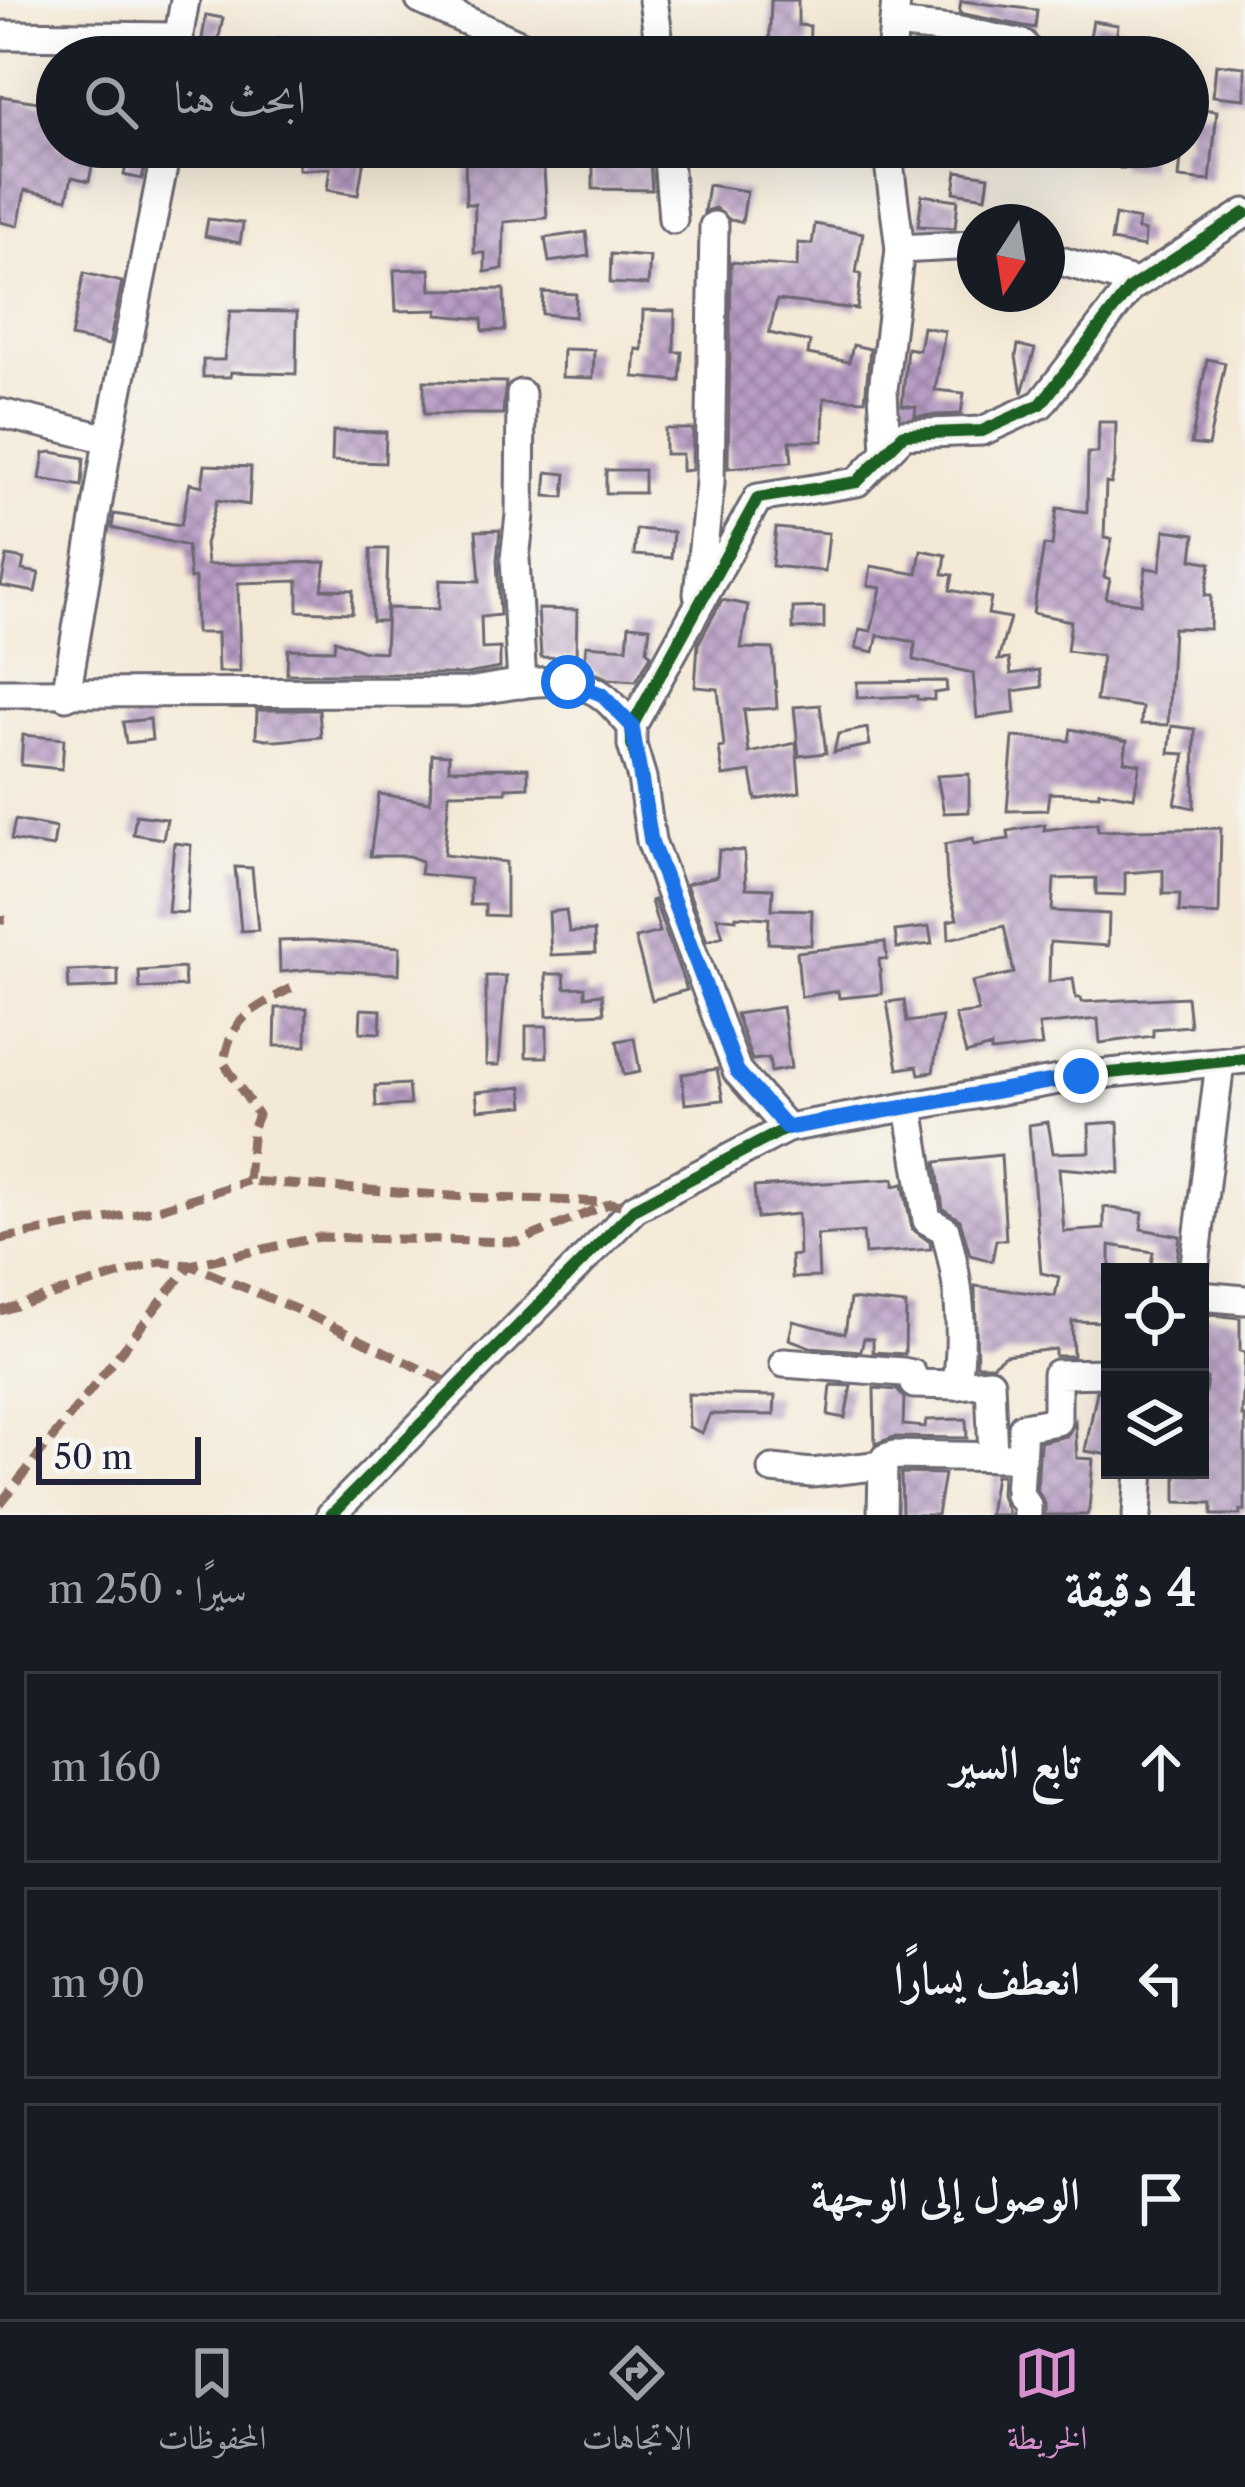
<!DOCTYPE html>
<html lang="ar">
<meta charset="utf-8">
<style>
:root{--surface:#171b24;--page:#20242c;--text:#f1f3f6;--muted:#9ea1a6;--line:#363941;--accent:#d690ce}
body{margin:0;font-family:"Libre Caslon Text",Amiri,serif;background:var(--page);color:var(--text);direction:rtl}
.controls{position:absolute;right:36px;bottom:36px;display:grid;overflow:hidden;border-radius:0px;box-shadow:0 12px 48px #0002}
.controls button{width:108px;height:108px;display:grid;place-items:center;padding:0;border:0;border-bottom:3px solid var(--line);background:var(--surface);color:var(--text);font:60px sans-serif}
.compass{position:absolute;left:957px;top:204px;width:108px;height:108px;border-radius:50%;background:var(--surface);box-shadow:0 12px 48px #0002;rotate:192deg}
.scale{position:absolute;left:36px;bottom:30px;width:165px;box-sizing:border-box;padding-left:12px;border:6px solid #22223b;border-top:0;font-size:33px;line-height:42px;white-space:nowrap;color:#22223b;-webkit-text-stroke:9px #f6f6f2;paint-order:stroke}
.stop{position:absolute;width:36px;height:36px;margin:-27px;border:9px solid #1a73e8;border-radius:50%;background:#fff}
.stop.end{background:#1a73e8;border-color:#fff;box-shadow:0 3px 12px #0008}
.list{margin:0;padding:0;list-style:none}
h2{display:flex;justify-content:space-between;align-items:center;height:156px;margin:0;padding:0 48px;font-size:51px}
h2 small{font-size:39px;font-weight:400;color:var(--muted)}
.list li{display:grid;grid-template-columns:78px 1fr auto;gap:36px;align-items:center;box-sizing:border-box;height:192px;margin:0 24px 24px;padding:0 24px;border:3px solid var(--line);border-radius:0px}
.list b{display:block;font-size:45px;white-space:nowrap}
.list em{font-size:39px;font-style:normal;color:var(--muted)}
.icon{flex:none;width:66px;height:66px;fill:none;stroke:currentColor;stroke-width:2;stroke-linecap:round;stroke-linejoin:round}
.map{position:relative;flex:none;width:1245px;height:1515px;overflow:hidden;direction:ltr}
.search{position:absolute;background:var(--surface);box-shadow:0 12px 48px #0002;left:36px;right:36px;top:36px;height:132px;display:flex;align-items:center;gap:30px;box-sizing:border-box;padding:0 42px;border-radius:66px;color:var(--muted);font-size:45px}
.sheet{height:804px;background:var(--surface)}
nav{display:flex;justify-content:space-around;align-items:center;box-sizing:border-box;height:168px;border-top:3px solid var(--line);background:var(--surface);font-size:33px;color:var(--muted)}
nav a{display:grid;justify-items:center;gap:6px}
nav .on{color:var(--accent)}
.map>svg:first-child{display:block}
.building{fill:url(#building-cross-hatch)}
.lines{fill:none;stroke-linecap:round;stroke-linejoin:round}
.minor-casing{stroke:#6c6871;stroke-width:33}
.minor{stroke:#fff;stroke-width:27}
.quiet{stroke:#8d6e63;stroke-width:9;stroke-dasharray:18 9;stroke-linecap:butt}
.cycleway-casing{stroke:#f6f6f2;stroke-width:20}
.cycleway{stroke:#1b5e20;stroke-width:12}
.route{stroke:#1a73e8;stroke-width:15}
</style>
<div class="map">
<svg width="1245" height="1515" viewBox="0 0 1245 1515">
<defs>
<pattern id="building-cross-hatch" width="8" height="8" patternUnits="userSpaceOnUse" patternTransform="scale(3)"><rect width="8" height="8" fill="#b89dc4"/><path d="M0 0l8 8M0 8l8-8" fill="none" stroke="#9580a0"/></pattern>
</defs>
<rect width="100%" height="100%" fill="#f6f6f2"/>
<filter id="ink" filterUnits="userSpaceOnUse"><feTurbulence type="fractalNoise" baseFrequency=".00833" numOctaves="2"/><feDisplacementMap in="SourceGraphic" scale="24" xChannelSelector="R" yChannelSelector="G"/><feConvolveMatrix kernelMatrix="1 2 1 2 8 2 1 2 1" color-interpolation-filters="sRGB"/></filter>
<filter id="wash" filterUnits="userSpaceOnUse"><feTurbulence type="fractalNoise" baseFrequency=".004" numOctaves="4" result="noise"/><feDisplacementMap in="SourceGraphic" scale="48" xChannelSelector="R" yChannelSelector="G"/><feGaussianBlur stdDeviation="2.7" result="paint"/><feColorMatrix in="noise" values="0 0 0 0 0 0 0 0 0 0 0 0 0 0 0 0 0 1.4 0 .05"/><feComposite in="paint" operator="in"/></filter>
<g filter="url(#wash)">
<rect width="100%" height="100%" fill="#f4e9d6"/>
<g id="blocks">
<!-- building -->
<g class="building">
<path d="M771,0H798V25L810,26L809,56L769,53Z"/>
<path d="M961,1L1037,10L1035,28L959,13Z"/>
<path d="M206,15L223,18L215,57H199Z"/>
<path d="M1093,21L1118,25L1115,46L1089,42Z"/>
<path d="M279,38L331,47L330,57H276Z"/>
<path d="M1216,64L1245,67V99L1213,96Z"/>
<path d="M0,96L57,105V147H96L89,181L72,177L67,199L25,190L18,226L0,222Z"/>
<path d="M1188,107L1217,111L1210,181L1179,178L1182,147H1188Z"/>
<path d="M130,147H149L142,179L124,175Z"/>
<path d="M335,147H366L358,195L327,190L330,168L299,170L298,153Z"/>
<path d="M465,147H485L483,159L544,169L547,218L504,222L503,269L485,272V253H474L475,204H466Z"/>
<path d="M593,147H649L652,190L593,189Z"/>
<path d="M1121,147H1149L1148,169L1120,168Z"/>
<path d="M957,171L989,176L986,197L954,192Z"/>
<path d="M708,185L747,191L742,222L730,220L715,208L704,212Z"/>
<path d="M922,195L958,200L955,228L918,226Z"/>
<path d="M1115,215L1139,220L1137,229L1145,231L1144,247L1111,241Z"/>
<path d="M208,219L243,223L240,243L205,236Z"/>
<path d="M815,224L863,233L856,273L861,274L857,309L777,300L769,333L810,342L808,354L849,362L853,345L870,349L865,400L824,398L823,441H790L792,462L728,468L731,262L797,267L798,243L812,244Z"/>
<path d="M586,232L589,256L549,262L545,238Z"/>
<path d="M611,254L650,257L648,285L610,283Z"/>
<path d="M430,269L431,290L504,289L505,330L483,331L482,319L437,315L438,310L396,311L394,270Z"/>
<path d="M84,273L122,282L109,345L71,337Z"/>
<path d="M543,292L576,294L575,317L542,314Z"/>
<path d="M643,310L675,311L674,352H682L680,381L634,377L636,349L642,350Z"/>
<path d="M230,311L297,312L296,374L231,372L230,377H203V360H224Z"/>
<path d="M923,327L945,331L935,390L964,393L961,414L915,416L916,407L902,405L907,348L919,350Z"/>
<path d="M1018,345L1035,349L1022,393L1016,356Z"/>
<path d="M563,349L594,350L593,378L562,377Z"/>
<path d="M1207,359L1225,363L1208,446L1191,444Z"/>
<path d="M424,381L506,382L503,414H424Z"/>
<path d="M1099,422H1116L1115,465L1111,484L1106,483L1104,538L1112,539L1104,577L1110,579L1106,598L1141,604L1146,568L1160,570L1165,530L1195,534L1192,559L1211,563L1205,595H1211L1210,629L1173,628L1168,725L1141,724L1142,707L1096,701L1102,656L1067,651L1071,621L1033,613L1044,545L1052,546L1057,508L1087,512L1088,453H1098Z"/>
<path d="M665,429H693L692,470L682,471V454H665Z"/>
<path d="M333,431L386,432L385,463L332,461Z"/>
<path d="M52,452L84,458L82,486L40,479L44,453Z"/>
<path d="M205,465L251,467L249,505L217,500L205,544L207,565L326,562L322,589L353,590L352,613L298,611V581L238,583L240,672H218L217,633H196L195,578L190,579L187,546L112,528L114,514L181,525L190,483L202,486Z"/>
<rect x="606" y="470" width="38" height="23"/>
<path d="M547,472L566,474L564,497L545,496Z"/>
<path d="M776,528L829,533L825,571L772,566Z"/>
<path d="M636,529L673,532L671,558L634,555Z"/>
<path d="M500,530L497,560L500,615L481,617L482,649L500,648V668L467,674H287L288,649L334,650L335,640L365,651L385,652L387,608L439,609L440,580L480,581L476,531Z"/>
<path d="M371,549H388L386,621H372Z"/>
<path d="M921,550L946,555L943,574L953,575L950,590L991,598L988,614L1010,618L998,660L1009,659L1011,674L1039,670L1042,687L1013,691L1015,713L977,718L973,673L914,660L915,642L878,635L874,652L856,648L860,629L871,631L881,588L868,586L871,566L917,574Z"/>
<path d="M7,556L24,559L22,570L39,573L35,592L1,586Z"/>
<path d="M722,600L748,605L741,648L773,649L777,708L744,710L749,753L796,743L800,792L756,800L751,772L723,776L719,748L724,747L718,689L695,687L698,644Z"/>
<path d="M824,607V628L793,629V608Z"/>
<path d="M538,609L577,610L576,658L541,657Z"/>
<path d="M629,625L650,627L647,650L651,655L636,681L609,679L584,668L586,645L627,648Z"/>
<path d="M946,681L947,691L934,693V700L917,699V696L857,698V682Z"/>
<path d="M820,705L826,753L799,756L794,707Z"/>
<path d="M257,710H319L321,737L276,741L256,737Z"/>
<path d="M150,719L152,740L126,743L123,722Z"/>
<path d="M1172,726L1195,729L1194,808L1175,804L1185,754L1169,753Z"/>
<path d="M867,728L870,745L834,752L838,734Z"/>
<path d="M1071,729L1127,741L1124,761L1140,764L1134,797L1099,791V795L1049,793L1047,810L1007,811L1013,737L1069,741Z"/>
<path d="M23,735L64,739L62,769L21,765Z"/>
<path d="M432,754L449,755V769L528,768V787L506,788V792L449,793L444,855L506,862V916L485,915V905H470V879L420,874L422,861L409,856H370L379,794L430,802Z"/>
<path d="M969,774V812L944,813L937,776Z"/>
<path d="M136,815L167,819L163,839L133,834Z"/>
<path d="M15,820L56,828L53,847L11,840Z"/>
<path d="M1097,823L1098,831L1221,828L1219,915L1179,912L1180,894H1163V870L1125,873V895L1096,894V878L1054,879L1052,911L1109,914L1108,946L1050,942L1049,982L1073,978L1076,998H1081L1082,1002L1187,997L1190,1026L1153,1029V1036L1100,1043L1098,1019L1039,1025L1042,1046L991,1052V1047L966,1054L955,1015L978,1012L972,982L1014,973L1004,926L949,939L948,921L957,919L947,882L945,844L973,838L974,844L1009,839L1008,831L1045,824L1044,830Z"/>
<path d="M174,843L191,845L187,913L168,912Z"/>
<path d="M719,850L744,851L746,888L773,889L772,909L812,910L811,945L768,943L769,918L736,916V919L717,917L723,936L707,941L686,884L717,876Z"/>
<path d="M235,867L252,868L258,930L241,931Z"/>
<path d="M654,900L687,990L652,1000L635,938L660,932L651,901Z"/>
<path d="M566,910L569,932L594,931L595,953L551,955L549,912Z"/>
<path d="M929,927L932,944L897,948L895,931Z"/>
<path d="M311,940L400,947L399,974L312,969L280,972L279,941Z"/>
<path d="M885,942L887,959H879L882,994L839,998L838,991L801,997L797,952Z"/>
<path d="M184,968L185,986L140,989L139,971Z"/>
<path d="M118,969V987L69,989L68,971Z"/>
<path d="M546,974H564L565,988L585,987V996L602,994L604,1013L547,1016Z"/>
<path d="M486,976H506L499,1065H486Z"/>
<path d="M904,1000L907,1022L942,1017L933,1072L919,1074L917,1066L898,1069L887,1002Z"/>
<path d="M782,1007L791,1068L771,1072L769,1058L752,1060L736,1014Z"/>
<path d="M276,1008H307L306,1046H275Z"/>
<path d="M361,1009L381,1010L380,1033L360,1032Z"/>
<rect x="526" y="1026" width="21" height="31"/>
<path d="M634,1038L640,1072L624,1075L617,1041Z"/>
<path d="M717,1069L723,1100L685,1104L682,1074Z"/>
<path d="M408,1084L410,1105L376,1107L375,1086Z"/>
<path d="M522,1087L524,1106L478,1110L476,1092Z"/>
<path d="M1048,1122L1053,1153L1090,1152L1089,1124L1118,1122L1120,1173L1059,1168L1064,1232L1104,1229V1207L1143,1213L1141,1229L1180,1236L1176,1269L1151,1264L1153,1252L1110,1245V1322L1072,1321L1073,1356H1055V1349L1005,1355L992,1365H977L975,1286L1055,1296L1059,1277L1041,1273L1029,1125Z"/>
<path d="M1001,1155L1006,1240H996L992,1261L970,1255L960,1220L943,1209L936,1162Z"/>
<path d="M894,1179V1186L903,1184L912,1229L930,1242L931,1249L865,1254L863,1232L817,1235L819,1277L792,1278L791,1256L799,1255L798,1214L757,1218L754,1187Z"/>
<path d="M850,1299L906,1305L905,1354L873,1352V1339L864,1338L861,1351L810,1347L789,1339L793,1321L845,1334Z"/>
<path d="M1203,1314L1240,1318V1351L1245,1352L1242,1416H1245V1511L1240,1510V1515H1212V1503L1176,1502V1474L1200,1475V1429L1207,1378L1200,1377Z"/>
<path d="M831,1385L851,1386L845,1418L828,1415Z"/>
<path d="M874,1388L897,1390L904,1398L903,1425L925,1427L926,1420L966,1419L967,1438L894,1437L875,1444Z"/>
<path d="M1097,1391H1110V1455L1085,1451Z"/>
<path d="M688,1394L775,1396L774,1415L710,1414L702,1433L689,1427Z"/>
<path d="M1075,1422L1077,1458L1093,1459L1089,1510L1087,1515H1045V1504L1037,1489L1040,1442L1067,1436Z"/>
<path d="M901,1473L944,1474L937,1515H902Z"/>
<path d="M995,1475H1002L1001,1496L1009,1515H989Z"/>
</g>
</g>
</g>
<g filter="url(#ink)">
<use href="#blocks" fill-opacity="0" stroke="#6c6871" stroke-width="3"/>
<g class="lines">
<defs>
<g id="minor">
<path d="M420,0L548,57"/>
<path d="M653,0L661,57"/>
<path d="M894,24L960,31L1023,44"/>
<path d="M0,35L179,37"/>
<path d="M175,57L185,0"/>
<path d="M891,57L896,0"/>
<path d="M667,147L673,219"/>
<path d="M887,147L900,249"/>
<path d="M1047,257L1137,283"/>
<path d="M521,394L520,515L515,559L522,684"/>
<path d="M0,413L109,439"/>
<path d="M886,453L883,390L900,249L975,245"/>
<path d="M698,594L710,483L714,226"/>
<path d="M0,693L469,692C508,686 570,669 604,697C614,705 623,717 632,726"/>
<path d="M66,696L106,453L167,147"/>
<path d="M909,1107L927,1220L945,1230C960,1283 964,1330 957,1385L990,1382L993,1457"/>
<path d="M787,1128L737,1071L651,841L642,778L632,745V726L758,498L857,482L904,434L982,431L1041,404L1130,288L1245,213"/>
<path d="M1194,1272L1220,1063"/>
<path d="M1200,1296L1245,1300"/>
<path d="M784,1363L903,1372L912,1374L914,1384L957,1385"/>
<path d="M883,1465L885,1458L894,1455L1011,1457"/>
<path d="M772,1469L812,1473L883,1465L882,1515"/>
<path d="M331,1515L635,1208L787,1128L1081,1076L1245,1059"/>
<path d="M1027,1515V1505L1019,1495L1023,1427L1057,1421V1374L1110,1373"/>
<path d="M1137,1515L1140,1470"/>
</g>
</defs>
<!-- minor casing -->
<use href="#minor" class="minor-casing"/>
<!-- minor -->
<use href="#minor" class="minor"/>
<!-- quiet -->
<g class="quiet">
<path d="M0,924L2,915"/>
<path d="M291,988C253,1010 231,1016 224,1063L258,1115L253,1127L248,1181L464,1197L605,1202"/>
<path d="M0,1239L158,1209L248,1181"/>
<path d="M0,1311L160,1262L190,1265L305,1313L458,1387"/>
<path d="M0,1504L190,1265L319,1237L518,1242L611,1203L635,1208"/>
</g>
<defs>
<g id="cycleway">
<path d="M787,1128L737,1071L651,841L642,778L632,745V726L758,498L857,482L904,434L982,431L1041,404L1130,288L1245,213"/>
<path d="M331,1515L635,1208L787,1128L1081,1076L1245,1059"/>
</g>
</defs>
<!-- cycleway casing -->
<use href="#cycleway" class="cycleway-casing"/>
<!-- cycleway -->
<use href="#cycleway" class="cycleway"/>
</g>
</g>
<g class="lines" filter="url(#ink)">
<!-- route -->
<path class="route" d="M568,682L601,694L632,726L651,841L737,1071L787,1128L1081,1076"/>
</g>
</svg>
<div class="controls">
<button><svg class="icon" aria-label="locate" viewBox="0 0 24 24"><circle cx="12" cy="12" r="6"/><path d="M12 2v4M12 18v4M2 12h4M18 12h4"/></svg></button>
<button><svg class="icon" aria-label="layers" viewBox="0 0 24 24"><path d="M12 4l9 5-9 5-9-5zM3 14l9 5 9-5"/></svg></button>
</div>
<svg class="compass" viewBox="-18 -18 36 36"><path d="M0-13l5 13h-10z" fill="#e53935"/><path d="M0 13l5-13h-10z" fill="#9ea1a6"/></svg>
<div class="scale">50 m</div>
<div class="stop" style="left:568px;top:682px"></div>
<div class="stop end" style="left:1081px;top:1076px"></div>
<div class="search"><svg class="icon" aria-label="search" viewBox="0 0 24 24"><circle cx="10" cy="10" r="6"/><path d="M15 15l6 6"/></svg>ابحث هنا</div>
</div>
<section class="sheet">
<h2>4 دقيقة<small>سيرًا · 250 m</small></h2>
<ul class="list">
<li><svg class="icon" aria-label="ahead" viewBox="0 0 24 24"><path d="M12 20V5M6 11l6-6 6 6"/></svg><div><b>تابع السير</b></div><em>160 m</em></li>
<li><svg class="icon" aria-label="left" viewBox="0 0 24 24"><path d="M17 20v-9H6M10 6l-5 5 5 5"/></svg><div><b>انعطف يسارًا</b></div><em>90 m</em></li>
<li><svg class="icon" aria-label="arrive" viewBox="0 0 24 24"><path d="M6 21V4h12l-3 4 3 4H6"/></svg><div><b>الوصول إلى الوجهة</b></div></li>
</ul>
</section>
<nav>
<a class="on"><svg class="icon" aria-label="map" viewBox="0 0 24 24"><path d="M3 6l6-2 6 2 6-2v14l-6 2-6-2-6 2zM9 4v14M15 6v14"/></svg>الخريطة</a>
<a><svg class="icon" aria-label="directions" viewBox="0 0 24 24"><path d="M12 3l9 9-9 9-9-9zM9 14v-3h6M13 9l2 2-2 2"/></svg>الاتجاهات</a>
<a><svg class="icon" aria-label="saved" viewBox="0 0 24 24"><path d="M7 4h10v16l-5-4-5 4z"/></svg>المحفوظات</a>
</nav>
